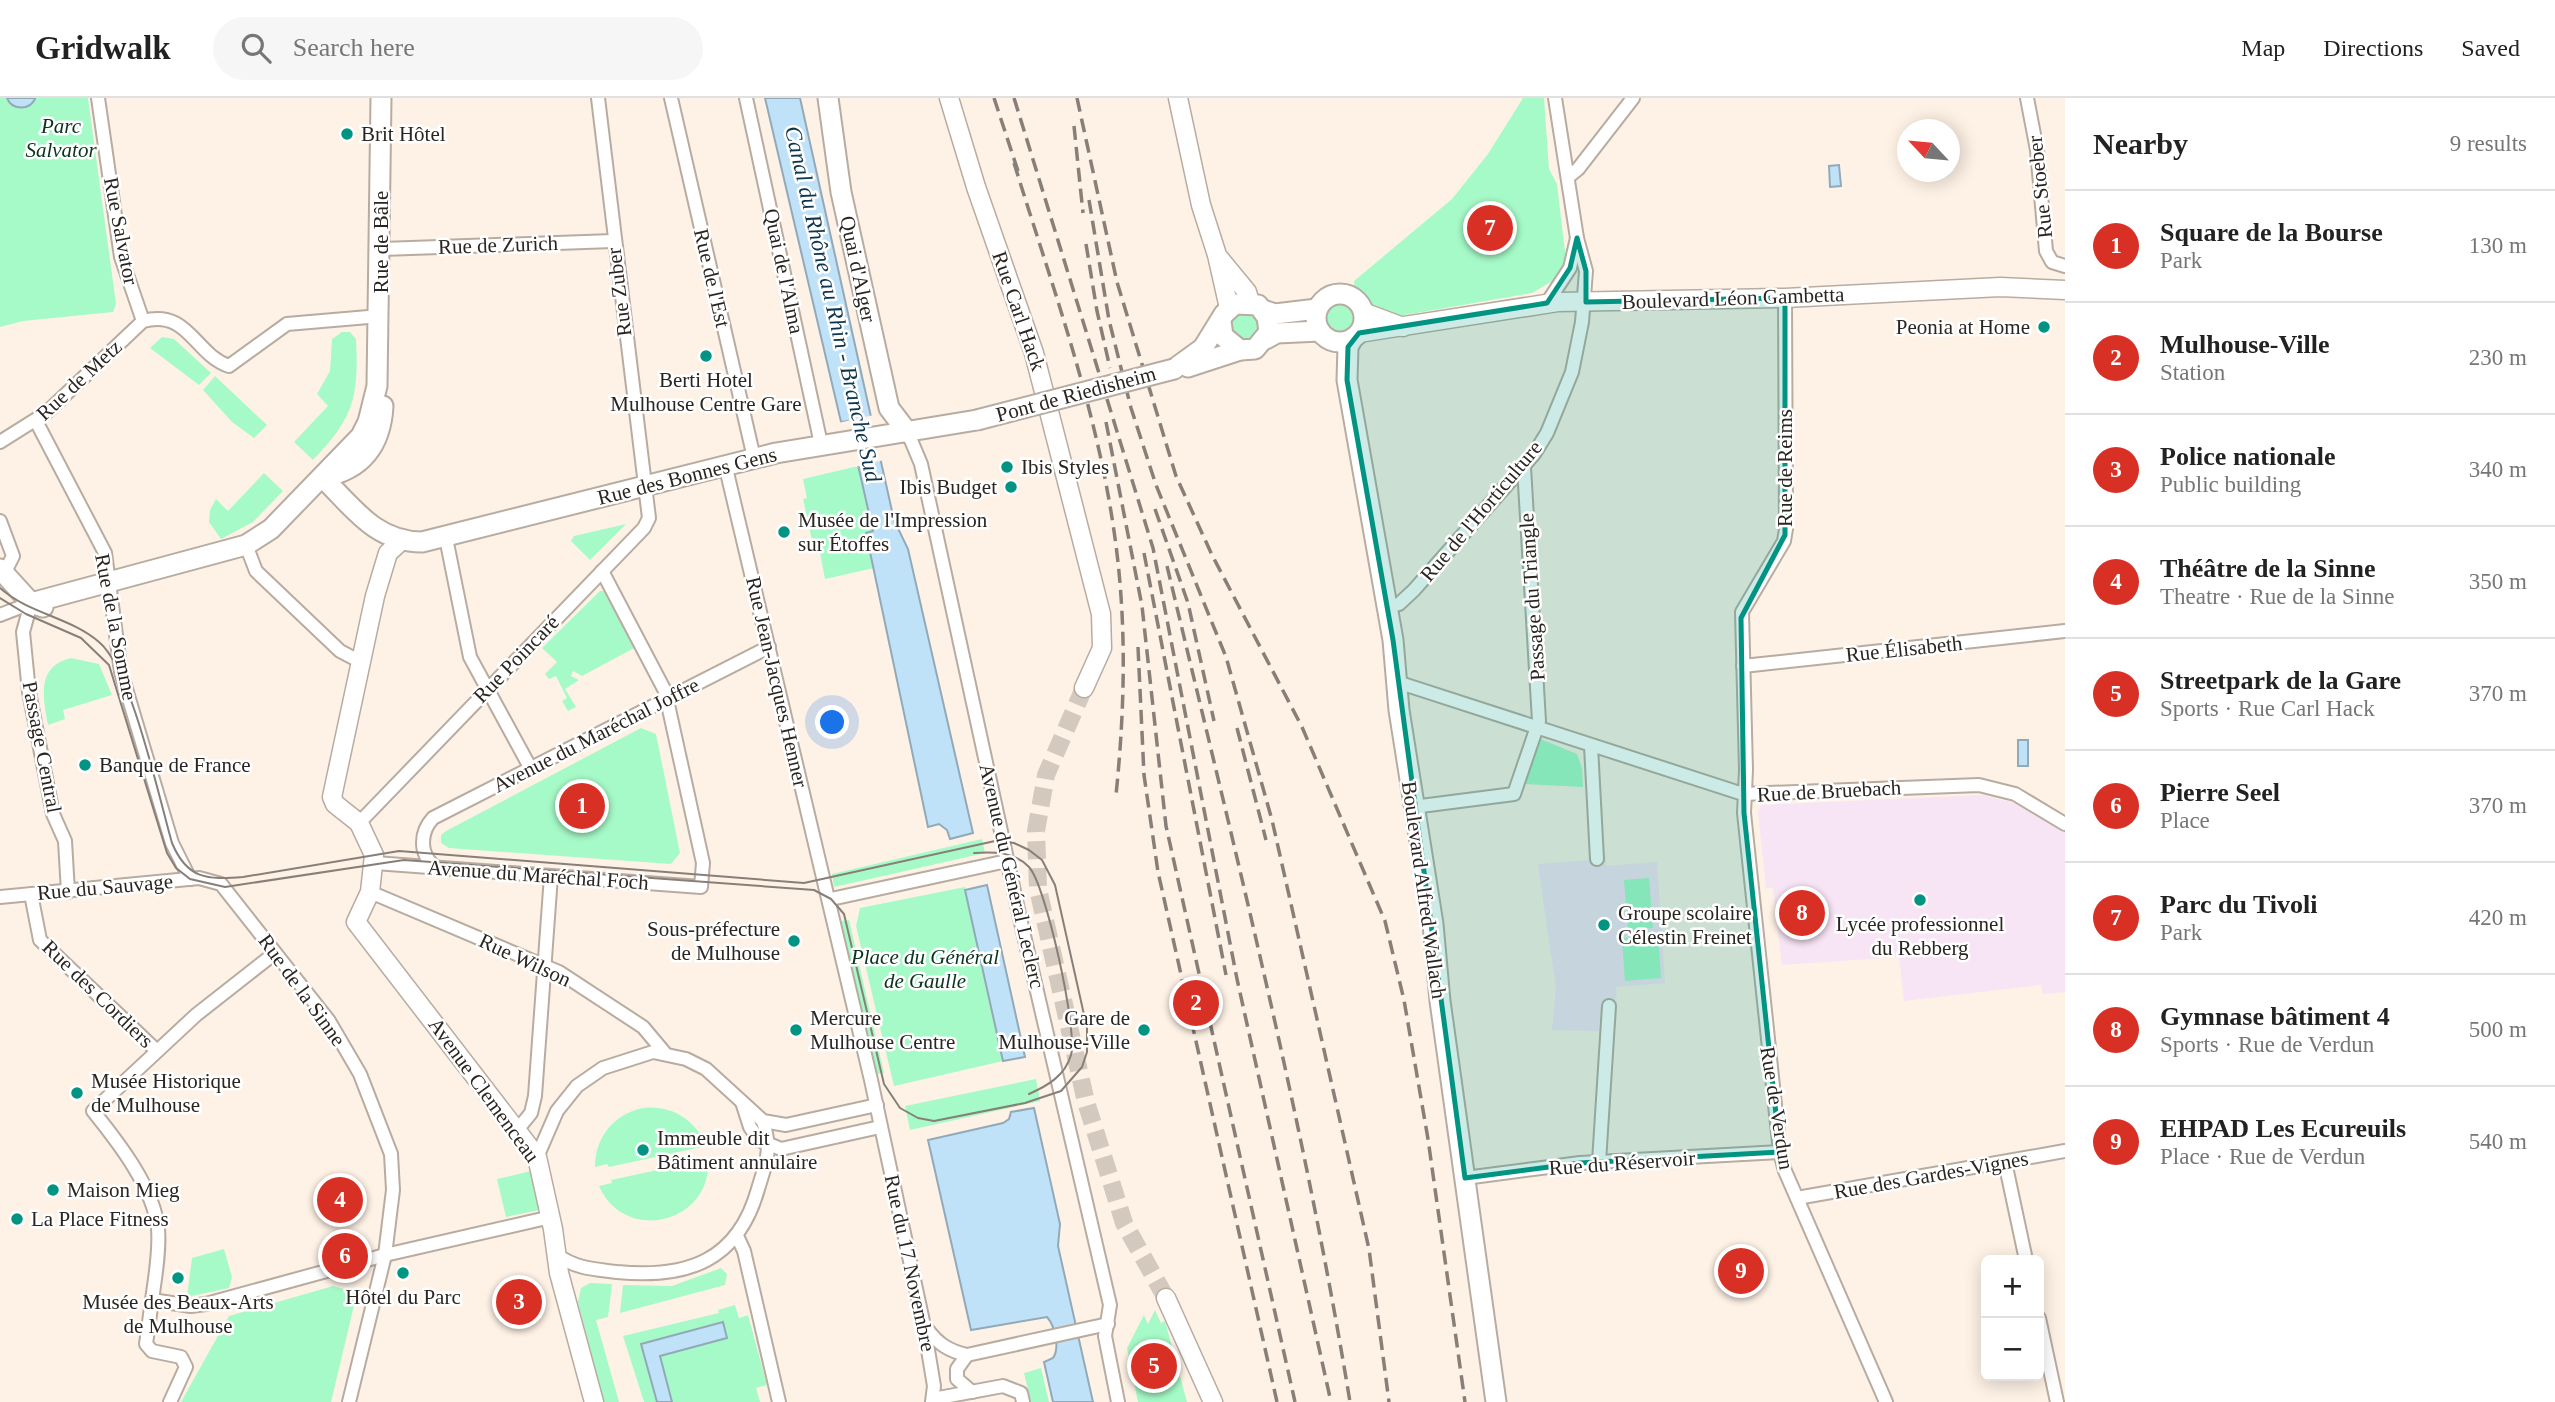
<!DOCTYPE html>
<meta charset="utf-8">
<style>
:root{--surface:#fff;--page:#f6f6f6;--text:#222;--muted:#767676;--line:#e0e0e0;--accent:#d93025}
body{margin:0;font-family:"Times New Roman",serif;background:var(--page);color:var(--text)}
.controls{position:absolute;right:21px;bottom:21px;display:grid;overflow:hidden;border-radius:10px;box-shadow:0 4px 18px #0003}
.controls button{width:63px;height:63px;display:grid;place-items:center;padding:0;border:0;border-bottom:2px solid var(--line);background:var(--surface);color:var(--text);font:35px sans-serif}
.compass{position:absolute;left:1897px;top:21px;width:63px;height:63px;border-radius:50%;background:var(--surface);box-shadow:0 4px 18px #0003;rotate:296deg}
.you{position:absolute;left:833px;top:625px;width:24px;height:24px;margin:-18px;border:5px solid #fff;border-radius:50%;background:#1a73e8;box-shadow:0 0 0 10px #1a73e833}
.badge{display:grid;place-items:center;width:46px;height:46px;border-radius:50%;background:var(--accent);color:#fff;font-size:23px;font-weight:700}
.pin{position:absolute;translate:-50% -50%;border:4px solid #fff;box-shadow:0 2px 7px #0006}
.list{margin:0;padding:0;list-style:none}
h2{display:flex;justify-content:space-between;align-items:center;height:91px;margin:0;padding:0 28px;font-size:30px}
h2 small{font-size:23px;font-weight:400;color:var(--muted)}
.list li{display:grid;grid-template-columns:46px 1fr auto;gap:21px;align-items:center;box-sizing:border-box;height:112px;padding:0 28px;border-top:2px solid var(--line)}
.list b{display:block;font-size:26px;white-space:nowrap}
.list p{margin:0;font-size:23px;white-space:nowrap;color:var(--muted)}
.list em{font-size:23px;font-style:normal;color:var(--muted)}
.icon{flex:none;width:38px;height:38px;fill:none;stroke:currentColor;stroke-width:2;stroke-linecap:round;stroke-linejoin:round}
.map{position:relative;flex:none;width:2065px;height:1304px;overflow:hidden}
header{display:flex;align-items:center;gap:42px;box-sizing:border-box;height:98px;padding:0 35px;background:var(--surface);border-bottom:2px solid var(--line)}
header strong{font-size:33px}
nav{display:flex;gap:38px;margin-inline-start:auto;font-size:24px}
.search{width:490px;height:63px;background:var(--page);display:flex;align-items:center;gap:18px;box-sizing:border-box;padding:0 24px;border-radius:38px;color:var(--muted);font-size:26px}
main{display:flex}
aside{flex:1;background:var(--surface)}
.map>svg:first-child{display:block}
.education{fill:#f7e4f4}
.green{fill:#a6fac7}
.water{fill:#bfe2f9;stroke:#92a9b8;stroke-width:2}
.pier{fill:#fef2e6}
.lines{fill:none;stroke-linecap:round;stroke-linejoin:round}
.secondary-tunnel{stroke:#d4c9bf;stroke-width:18;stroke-dasharray:18 9;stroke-linecap:butt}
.street-casing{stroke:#b8aca1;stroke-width:16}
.secondary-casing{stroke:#b8aca1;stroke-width:21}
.primary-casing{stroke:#b8aca1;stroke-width:23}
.street{stroke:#fff;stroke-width:12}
.secondary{stroke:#fff;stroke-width:18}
.primary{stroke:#fff;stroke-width:19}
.tram{stroke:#877f78;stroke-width:2}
.rail{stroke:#877f78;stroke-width:3.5;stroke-dasharray:14 7;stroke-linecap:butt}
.primary-bridge-casing{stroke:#b8aca1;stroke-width:23;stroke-linecap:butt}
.primary-bridge{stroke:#fff;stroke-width:19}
.marked{fill:#029482;fill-opacity:0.2;stroke:#029482;stroke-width:5;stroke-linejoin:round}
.poi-dot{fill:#029482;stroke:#fff;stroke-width:2.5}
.labels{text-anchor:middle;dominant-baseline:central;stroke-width:5;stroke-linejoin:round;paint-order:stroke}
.park-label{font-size:21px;font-style:italic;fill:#08331d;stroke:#fff}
.poi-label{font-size:21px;fill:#2a2521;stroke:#fff;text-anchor:start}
.street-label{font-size:21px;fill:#2a2521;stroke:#fff}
.water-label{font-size:23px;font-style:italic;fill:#0b364d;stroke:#fff}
</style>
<header>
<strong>Gridwalk</strong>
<div class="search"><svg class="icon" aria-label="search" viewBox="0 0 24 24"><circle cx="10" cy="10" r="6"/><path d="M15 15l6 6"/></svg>Search here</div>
<nav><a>Map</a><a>Directions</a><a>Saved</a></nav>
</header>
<main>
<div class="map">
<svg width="2065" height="1304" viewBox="0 0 2065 1304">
<rect width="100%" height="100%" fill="#fef2e6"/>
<!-- education -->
<g class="education">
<path d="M1983,697L2022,707L2065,733V894L2043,896L2041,887L1904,903L1899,859L1782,867L1773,790H1766L1758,714L1761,707Z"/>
<path d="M1606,761V768L1657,764L1665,885L1616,889L1617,909L1601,908L1599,933L1552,932L1556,890L1538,766Z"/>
</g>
<!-- green -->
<g class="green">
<path d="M0,0H7C12,11 22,10 32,6L35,0H88L116,206L113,214L23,223L0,229Z"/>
<path d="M1523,0H1544L1549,71L1557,86L1566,162L1556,181L1532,195L1399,218C1382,217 1355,202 1354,183L1452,101L1488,56Z"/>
<circle cx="1339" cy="220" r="14"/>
<circle cx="1245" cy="228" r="14"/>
<path d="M342,234H350L356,241C359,298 354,320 313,362L294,344L328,308L317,296L330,273L332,241Z"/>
<path d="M162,239L174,241L211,275L199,287L150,250Z"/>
<path d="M215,278L267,327L254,340L232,324L203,292Z"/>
<path d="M858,368L873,434L866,436L874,470L825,481L820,455L815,456L803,401L807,400L803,381Z"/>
<path d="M264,375L283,393L253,424L221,441L209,424L210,412L216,401L228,413Z"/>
<path d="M626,426L590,462L571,443L574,438Z"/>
<path d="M600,493H606L636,549L582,578L573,573L571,578L579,582L565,591L576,609L568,613L562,603L567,600L556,578L549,581L545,576L557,564L542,550Z"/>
<path d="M71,560L99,566L112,597L63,612L65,621L48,627C43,599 36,568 71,560Z"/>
<path d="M641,630L656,636L680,755L671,766L449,750L441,745V737L446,733Z"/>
<path d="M1538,640L1577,656L1582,670L1583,689L1523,686Z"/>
<path d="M982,741L985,755L834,789L832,776Z"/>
<path d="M1649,780L1653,830L1628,832L1624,782Z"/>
<path d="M965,789L1003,963L894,988L856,828L860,810Z"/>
<path d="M849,822L884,975L876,976L841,823Z"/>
<path d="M1658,837L1661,880L1625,883L1622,840Z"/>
<path d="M1036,981L1040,1003L910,1032L905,1008Z"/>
<path d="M643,1010C672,1007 696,1022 706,1048L609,1069L607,1066L595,1069C595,1039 614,1016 643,1010Z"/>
<path d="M708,1061C713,1125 625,1147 599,1088L612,1085L611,1082Z"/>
<path d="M535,1072L544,1111L506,1119L497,1081Z"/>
<path d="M224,1151L232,1179L229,1190L187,1199L192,1160Z"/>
<path d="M721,1170L727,1176L725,1187L620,1215L623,1187L672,1188Z"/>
<path d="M590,1185L612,1186L608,1219L596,1222L619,1304H604L578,1204L581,1190Z"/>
<path d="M333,1188L357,1195L331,1304H181L229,1218Z"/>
<path d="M735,1207L739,1220L748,1217L767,1287L756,1290L760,1304H644L623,1238L719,1215L718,1212Z"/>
<path d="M1155,1212L1161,1225L1165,1223L1187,1304H1138L1127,1250L1144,1217L1148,1226Z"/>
<path d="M1041,1270L1049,1304H1031L1024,1275Z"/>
</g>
<!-- water -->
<g class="water">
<path d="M7,0H35V1C29,13 12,12 7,0Z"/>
<path d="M765,0H800L894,422L908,451L973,735L950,741L947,732L939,726L928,729L866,435L873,433L848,323L841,324Z"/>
<path d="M1839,67L1841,88L1830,89L1829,68Z"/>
<rect x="2018" y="642" width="10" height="26"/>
<path d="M987,787L1025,959L1003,963L965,792Z"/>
<path d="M1034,1010L1060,1126L1058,1148L1093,1304H1053L1044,1264L1053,1260C1060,1250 1055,1228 1047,1219L971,1232L928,1042L1003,1025L1009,1021L1011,1014Z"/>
<path d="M723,1224L727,1240L660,1258L672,1304H657L641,1246Z"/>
</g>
<!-- pier -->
<path class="pier" d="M874,317L884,362L855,369L845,327L838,325Z"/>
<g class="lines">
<!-- secondary-tunnel -->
<path class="secondary-tunnel" d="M1084,590L1046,677L1036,733L1038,791L1086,1004L1124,1125L1166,1200"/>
<defs>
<g id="street">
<path d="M98,0L121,159L143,223"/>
<path d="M671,0L754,360"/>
<path d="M746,0L821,346"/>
<path d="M2027,0L2037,52L2046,153L2052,164L2065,168"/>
<path d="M1568,79L1578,71L1633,0"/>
<path d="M382,151L613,143"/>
<path d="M1785,200L1786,431L1784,443L1742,514L1746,672L1744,715L1780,1054L1785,1073L1886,1304"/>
<path d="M1547,205L1570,170L1577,140"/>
<path d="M36,323L105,455L121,574L172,745L190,781"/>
<path d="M908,335L921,366L1019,816L1110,1207L1105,1238L1118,1304"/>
<path d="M0,344L46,315L143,223C189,211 194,256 229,268L287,226L380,218"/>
<path d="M725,366L871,982L924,1228L934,1288L932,1304"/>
<path d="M0,423L13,458L4,476"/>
<path d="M446,440L470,559L531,671"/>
<path d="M246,447L256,473L340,553L361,564"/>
<path d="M31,505L23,534L29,594L53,716L65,743L68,794"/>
<path d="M1388,509L1399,506L1414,492L1534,356L1547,335L1572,274L1582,224L1586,173L1577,140L1555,0"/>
<path d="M0,517L31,505"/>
<path d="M1743,568L2065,533"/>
<path d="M1397,584L1743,696L1979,687L2015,696L2065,726"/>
<path d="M1591,648L1597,761"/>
<path d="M1413,709L1514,696L1539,623L1524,369"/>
<path d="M359,725L644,430L649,420L598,0"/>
<path d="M375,765L701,789L703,765L665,593L602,473"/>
<path d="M434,768C419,755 420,734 433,720L769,549"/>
<path d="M370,794L559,874L643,929L664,954"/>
<path d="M31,796L40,842L157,953"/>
<path d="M0,799L199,780L221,786L329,923L360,976L391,1056L393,1092L385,1157L349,1304"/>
<path d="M831,801L1007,763"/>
<path d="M742,1004L750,1029L759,1042L781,1051L880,1029"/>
<path d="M518,1031L531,1015L535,998L551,778"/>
<path d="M537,1059L557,1013L577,988L603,970L653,954L686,961L706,971L763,1023L786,1027L877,1007"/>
<path d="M1599,1064L1609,908"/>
<path d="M2005,1064L2026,1162"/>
<path d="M1465,1080L1580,1065L1780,1054"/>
<path d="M1797,1100L2065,1053"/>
<path d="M737,1138L744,1153L779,1304"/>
<path d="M557,1157C577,1171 594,1171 617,1174C687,1181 738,1163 758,1091C767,1061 772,1054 763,1023"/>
<path d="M152,1202C155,1180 160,1153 158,1131C154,1090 118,1044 93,1013L196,917L275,855"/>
<path d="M2039,1220L2057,1304"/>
<path d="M927,1231C938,1246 949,1253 967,1257L1108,1226"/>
<path d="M967,1257L957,1271V1281L972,1294"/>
<path d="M933,1301L1003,1288L1021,1295L1023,1304"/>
<path d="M170,1304L186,1269L181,1259L152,1253L146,1246L152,1202L191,1208L206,1206L385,1157L551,1119"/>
</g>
<g id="secondary">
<path d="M949,0L976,89L1034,255L1101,516L1102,550L1084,590"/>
<path d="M1178,0L1201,107L1217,157L1229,210"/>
<path d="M1219,160L1247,194L1250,204"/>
<path d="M1363,214L1403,229"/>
<path d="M1359,235L1558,204L1785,200L2000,189L2065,192"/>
<path d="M401,443L388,455L375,498L332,699L335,706L359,725L374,757L370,794L356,824L537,1059L553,1131L559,1175L594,1304"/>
<path d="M1166,1200L1213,1304"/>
</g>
<g id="primary">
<path d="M828,0L841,94L889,310L908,335"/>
<circle cx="1340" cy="220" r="24"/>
<path d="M1263,212L1275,216L1317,211"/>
<path d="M1353,240L1348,249L1347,282L1393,542L1399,612L1433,826L1440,903L1496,1304"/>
<path d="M1266,241L1277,235L1320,233"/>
<path d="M1188,269L1240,252"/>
<path d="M1174,271L1203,250L1224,216L1235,206L1258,207L1267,219L1269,234L1255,251L1240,252L1223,238L1221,223"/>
<path d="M322,379C353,409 375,444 422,444L776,355L977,322"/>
<path d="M323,379C362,372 381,347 383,308"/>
<path d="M0,471L31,505L43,509"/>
<path d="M31,505L246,447L271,431L361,338L368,324L377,288L381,0"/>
</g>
</defs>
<!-- street casing -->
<use href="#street" class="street-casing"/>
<!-- secondary casing -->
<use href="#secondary" class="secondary-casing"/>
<!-- primary casing -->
<use href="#primary" class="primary-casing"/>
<!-- street -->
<use href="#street" class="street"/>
<!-- secondary -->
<use href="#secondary" class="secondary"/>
<!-- primary -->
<use href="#primary" class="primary"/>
<!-- tram -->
<g class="tram">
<path d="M0,490C29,516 70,519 99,544C131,570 159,700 172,745C187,781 207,782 243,779L399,753L804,785L995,743L1014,745L1029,752L1042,762L1055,787L1087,930V954L1082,969L1061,993L1025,1005L934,1023L918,1020L900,1010L884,986L844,816L831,801L814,792L404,762L225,789L190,781L176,770L167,755L109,567L81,540L26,516L0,500"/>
<path d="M974,755C994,754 1014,753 1029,769C1046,787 1078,933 1071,957C1065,978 1047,988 1029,996"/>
</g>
<!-- rail -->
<g class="rail">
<path d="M994,0L1018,73"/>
<path d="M1014,0L1153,450L1237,881L1331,1304"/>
<path d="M1077,0L1117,184L1176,378L1212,457L1302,629L1385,823L1404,902L1428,1041L1465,1304"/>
<path d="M1074,28L1083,115"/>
<path d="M1014,65C1051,185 1096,307 1114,433C1127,521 1125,609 1116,697"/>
<path d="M1089,102L1109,222L1131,310L1156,387L1226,559L1272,722L1369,1151L1389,1304"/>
<path d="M1086,146L1097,213L1110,270"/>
<path d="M1106,324L1142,508L1166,728L1295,1304"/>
<path d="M1155,411L1188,505L1214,623"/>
<path d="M1144,455L1226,877"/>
<path d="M1167,468C1233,745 1304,1023 1350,1304"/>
<path d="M1138,549L1144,677L1158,774L1277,1304"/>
<path d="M1237,630L1266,742"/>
</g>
<defs>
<path id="primary-bridge" d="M977,322L1174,271"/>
</defs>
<!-- primary-bridge casing -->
<use href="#primary-bridge" class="primary-bridge-casing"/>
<!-- primary-bridge -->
<use href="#primary-bridge" class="primary-bridge"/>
</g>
<!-- marked area -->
<path class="marked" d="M1577,140L1586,173V204L1785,200V437L1741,520L1744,715L1780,1054L1580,1065L1465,1080L1393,542L1347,282L1348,249L1359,235L1547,205L1570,170Z"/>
<!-- markers -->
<g class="poi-dot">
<circle cx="347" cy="36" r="7"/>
<circle cx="2044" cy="229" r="7"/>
<circle cx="706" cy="258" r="7"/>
<circle cx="1007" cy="369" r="7"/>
<circle cx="1011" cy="389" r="7"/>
<circle cx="784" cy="434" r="7"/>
<circle cx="85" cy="667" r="7"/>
<circle cx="1920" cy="802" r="7"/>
<circle cx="1604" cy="827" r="7"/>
<circle cx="794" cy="843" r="7"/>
<circle cx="796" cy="932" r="7"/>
<circle cx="1144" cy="932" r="7"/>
<circle cx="77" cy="995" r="7"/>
<circle cx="643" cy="1052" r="7"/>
<circle cx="53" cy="1092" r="7"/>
<circle cx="17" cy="1121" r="7"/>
<circle cx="403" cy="1175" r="7"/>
<circle cx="178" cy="1180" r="7"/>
</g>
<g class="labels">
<!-- park labels -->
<g class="park-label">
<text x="61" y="28">Parc<tspan x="61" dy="24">Salvator</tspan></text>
<text x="925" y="859">Place du Général<tspan x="925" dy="24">de Gaulle</tspan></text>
</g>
<!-- poi labels -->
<g class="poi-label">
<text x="361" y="36">Brit Hôtel</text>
<text x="2030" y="229" text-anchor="end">Peonia at Home</text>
<text x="706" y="282" text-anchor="middle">Berti Hotel<tspan x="706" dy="24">Mulhouse Centre Gare</tspan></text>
<text x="1021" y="369">Ibis Styles</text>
<text x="997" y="389" text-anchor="end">Ibis Budget</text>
<text x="798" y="422">Musée de l'Impression<tspan x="798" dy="24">sur Étoffes</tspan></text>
<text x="99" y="667">Banque de France</text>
<text x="1618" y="815">Groupe scolaire<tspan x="1618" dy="24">Célestin Freinet</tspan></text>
<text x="1920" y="826" text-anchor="middle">Lycée professionnel<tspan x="1920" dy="24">du Rebberg</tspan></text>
<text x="780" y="831" text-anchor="end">Sous-préfecture<tspan x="780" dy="24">de Mulhouse</tspan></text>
<text x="810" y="920">Mercure<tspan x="810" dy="24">Mulhouse Centre</tspan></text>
<text x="1130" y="920" text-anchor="end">Gare de<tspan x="1130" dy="24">Mulhouse-Ville</tspan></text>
<text x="91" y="983">Musée Historique<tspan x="91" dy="24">de Mulhouse</tspan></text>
<text x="657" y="1040">Immeuble dit<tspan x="657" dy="24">Bâtiment annulaire</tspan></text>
<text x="67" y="1092">Maison Mieg</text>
<text x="31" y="1121">La Place Fitness</text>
<text x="403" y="1199" text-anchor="middle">Hôtel du Parc</text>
<text x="178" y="1204" text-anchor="middle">Musée des Beaux-Arts<tspan x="178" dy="24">de Mulhouse</tspan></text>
</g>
<!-- street labels -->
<g class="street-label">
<text transform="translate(2040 89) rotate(-96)">Rue Stoeber</text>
<text transform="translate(121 133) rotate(79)">Rue Salvator</text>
<text transform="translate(381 144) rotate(-90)">Rue de Bâle</text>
<text transform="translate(498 147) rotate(-2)">Rue de Zurich</text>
<text transform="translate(858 171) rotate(78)">Quai d'Alger</text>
<text transform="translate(784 173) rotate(78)">Quai de l'Alma</text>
<text transform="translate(712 180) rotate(77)">Rue de l'Est</text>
<text transform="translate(619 194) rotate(-97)">Rue Zuber</text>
<text transform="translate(1733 200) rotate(-2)">Boulevard Léon Gambetta</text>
<text transform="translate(1019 213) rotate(71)">Rue Carl Hack</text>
<text transform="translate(79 282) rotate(-43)">Rue de Metz</text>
<text transform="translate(1076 296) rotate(-15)">Pont de Riedisheim</text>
<text transform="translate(1785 370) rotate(-90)">Rue de Reims</text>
<text transform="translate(687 378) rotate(-14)">Rue des Bonnes Gens</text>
<text transform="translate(1481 413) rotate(-50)">Rue de l'Horticulture</text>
<text transform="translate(1532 499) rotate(-94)">Passage du Triangle</text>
<text transform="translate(116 529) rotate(79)">Rue de la Somme</text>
<text transform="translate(1904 551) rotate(-6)">Rue Élisabeth</text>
<text transform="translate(516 561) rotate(-46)">Rue Poincaré</text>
<text transform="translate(777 584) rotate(77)">Rue Jean-Jacques Henner</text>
<text transform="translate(596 637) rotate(-27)">Avenue du Maréchal Joffre</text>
<text transform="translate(42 649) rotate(79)">Passage Central</text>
<text transform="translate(1829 693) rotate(-3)">Rue de Bruebach</text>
<text transform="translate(538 777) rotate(4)">Avenue du Maréchal Foch</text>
<text transform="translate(1012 778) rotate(77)">Avenue du Général Leclerc</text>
<text transform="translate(105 789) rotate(-5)">Rue du Sauvage</text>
<text transform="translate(1424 792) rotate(82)">Boulevard Alfred Wallach</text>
<text transform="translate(525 862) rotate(25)">Rue Wilson</text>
<text transform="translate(302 892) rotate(54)">Rue de la Sinne</text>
<text transform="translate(98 896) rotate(44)">Rue des Cordiers</text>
<text transform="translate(484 992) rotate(54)">Avenue Clemenceau</text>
<text transform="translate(1777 1010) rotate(81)">Rue de Verdun</text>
<text transform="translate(1622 1065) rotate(-4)">Rue du Réservoir</text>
<text transform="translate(1931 1077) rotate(-10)">Rue des Gardes-Vignes</text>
<text transform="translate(910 1165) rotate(78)">Rue du 17 Novembre</text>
</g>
<!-- water labels -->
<g class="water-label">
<text transform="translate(833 206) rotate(77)">Canal du Rhône au Rhin - Branche Sud</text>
</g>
</g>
</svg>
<div class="controls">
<button>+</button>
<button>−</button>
</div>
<svg class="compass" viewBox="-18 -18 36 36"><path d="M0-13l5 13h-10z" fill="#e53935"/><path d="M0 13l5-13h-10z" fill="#767676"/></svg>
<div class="you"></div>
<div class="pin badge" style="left:582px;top:708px">1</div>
<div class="pin badge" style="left:1196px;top:905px">2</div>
<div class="pin badge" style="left:519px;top:1204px">3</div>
<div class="pin badge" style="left:340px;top:1102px">4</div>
<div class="pin badge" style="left:1154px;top:1268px">5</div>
<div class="pin badge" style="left:345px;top:1158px">6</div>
<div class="pin badge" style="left:1490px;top:130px">7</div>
<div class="pin badge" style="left:1802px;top:815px">8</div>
<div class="pin badge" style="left:1741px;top:1173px">9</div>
</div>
<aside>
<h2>Nearby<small>9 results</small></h2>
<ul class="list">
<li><span class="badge">1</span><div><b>Square de la Bourse</b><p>Park</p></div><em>130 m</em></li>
<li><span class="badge">2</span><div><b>Mulhouse-Ville</b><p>Station</p></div><em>230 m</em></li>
<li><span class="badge">3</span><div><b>Police nationale</b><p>Public building</p></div><em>340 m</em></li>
<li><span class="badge">4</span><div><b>Théâtre de la Sinne</b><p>Theatre · Rue de la Sinne</p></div><em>350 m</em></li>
<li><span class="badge">5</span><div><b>Streetpark de la Gare</b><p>Sports · Rue Carl Hack</p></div><em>370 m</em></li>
<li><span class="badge">6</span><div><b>Pierre Seel</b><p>Place</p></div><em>370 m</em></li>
<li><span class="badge">7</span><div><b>Parc du Tivoli</b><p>Park</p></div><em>420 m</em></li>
<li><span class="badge">8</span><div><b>Gymnase bâtiment 4</b><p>Sports · Rue de Verdun</p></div><em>500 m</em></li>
<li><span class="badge">9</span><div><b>EHPAD Les Ecureuils</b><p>Place · Rue de Verdun</p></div><em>540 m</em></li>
</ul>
</aside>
</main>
